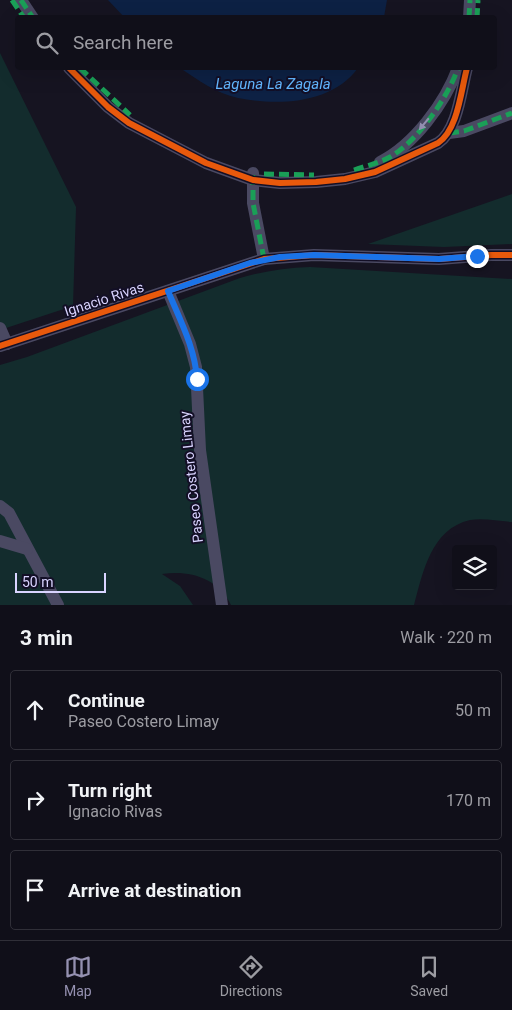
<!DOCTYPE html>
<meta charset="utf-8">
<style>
:root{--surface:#100f19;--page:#1e1d26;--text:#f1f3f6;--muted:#9c9ca2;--line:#302f38;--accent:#9591b1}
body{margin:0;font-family:Roboto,sans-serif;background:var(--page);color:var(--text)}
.controls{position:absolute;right:15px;bottom:15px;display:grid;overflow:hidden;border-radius:5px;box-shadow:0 5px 20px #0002}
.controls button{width:45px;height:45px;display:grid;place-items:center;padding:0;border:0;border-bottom:1px solid var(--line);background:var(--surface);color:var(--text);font:25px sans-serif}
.scale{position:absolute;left:15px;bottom:12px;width:91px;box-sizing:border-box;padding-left:5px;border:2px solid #d9d4ff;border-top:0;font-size:14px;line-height:18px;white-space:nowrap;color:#d9d4ff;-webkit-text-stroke:4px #130f26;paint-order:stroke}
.stop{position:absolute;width:15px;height:15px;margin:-11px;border:4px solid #1a73e8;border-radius:50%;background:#fff}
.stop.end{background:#1a73e8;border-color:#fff;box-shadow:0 1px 5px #0008}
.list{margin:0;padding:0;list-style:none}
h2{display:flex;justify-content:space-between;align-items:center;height:65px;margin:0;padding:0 20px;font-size:21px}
h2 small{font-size:16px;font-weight:400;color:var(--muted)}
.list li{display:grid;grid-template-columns:32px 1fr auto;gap:15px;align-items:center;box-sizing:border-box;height:80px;margin:0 10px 10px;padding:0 10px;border:1px solid var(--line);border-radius:5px}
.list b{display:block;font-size:19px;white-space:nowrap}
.list p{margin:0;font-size:16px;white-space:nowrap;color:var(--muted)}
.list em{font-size:16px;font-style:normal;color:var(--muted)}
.icon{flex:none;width:28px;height:28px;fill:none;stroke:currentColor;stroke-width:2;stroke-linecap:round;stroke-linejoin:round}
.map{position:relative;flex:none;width:512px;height:605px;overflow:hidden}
.search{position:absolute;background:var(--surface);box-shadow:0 5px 20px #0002;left:15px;right:15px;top:15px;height:55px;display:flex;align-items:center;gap:12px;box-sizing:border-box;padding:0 18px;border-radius:5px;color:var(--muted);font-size:19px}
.sheet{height:335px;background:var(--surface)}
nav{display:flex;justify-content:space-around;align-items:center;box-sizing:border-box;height:70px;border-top:1px solid var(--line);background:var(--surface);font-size:14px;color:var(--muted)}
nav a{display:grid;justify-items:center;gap:2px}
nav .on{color:var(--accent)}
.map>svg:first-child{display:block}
.green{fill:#132c2d}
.water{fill:#0d2144}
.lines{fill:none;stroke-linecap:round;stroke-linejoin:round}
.minor{stroke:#4a4962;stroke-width:12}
.quiet{stroke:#1a9f57;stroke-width:5;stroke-dasharray:10 5;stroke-linecap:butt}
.cycleway-casing{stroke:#130f26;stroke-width:9}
.cycleway{stroke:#e8590c;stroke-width:6}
.oneway{fill:#928eb0}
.route{stroke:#1a73e8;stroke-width:6}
.labels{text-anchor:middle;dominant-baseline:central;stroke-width:4;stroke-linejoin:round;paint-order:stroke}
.street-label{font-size:14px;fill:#d9d4ff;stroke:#130f26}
.water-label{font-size:15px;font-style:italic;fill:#62b6ff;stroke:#130f26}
</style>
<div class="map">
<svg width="512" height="605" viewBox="0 0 512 605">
<rect width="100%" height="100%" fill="#161421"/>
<!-- green -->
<g class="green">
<path d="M0,53L76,207L73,306L0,330Z"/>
<path d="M512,194V244L444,247L368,244Z"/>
<path d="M310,267L512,279V522C499,521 483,518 470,520C431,529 423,572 414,605H231C218,578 190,570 162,574L180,586L193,605H0V365L27,357L240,278C264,271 286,268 310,267Z"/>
</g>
<!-- water -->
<g class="water">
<path d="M108,0H387L384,17L125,18Z"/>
<path d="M180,68H358C332,104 278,106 238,98C216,93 198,80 180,68Z"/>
</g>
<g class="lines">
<!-- minor -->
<g class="minor">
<path d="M21,0L33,18"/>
<path d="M469,18L470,0"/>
<path d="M69,68L108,107L129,123L206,163L253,180L280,183L316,182L345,179L375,172L438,143C458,130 461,90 467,68"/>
<path d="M449,133L464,131L512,113"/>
<path d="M380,162C414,145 445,103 458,68"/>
<path d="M253,173V203L264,259"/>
<path d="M168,291L190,344L196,367L200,450L222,605"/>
<path d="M0,328L7,344"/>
<path d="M0,346L264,259L314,255L439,259L491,255H512"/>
<path d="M0,506L9,513L58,605"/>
<path d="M0,541L27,549"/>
</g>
<!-- quiet -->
<g class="quiet">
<path d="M12,0L24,18"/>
<path d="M21,0L33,18"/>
<path d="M469,18L470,0"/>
<path d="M477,18L478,0"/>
<path d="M80,68L130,115"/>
<path d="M449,133L464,131L512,113"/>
<path d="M354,170C366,166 379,163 390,157C418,141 448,97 458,68"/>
<path d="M264,174L314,175"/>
<path d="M253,175V203L264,259"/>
</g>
<defs>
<g id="cycleway">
<path d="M69,68L108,107L129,123L206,163L253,180L280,183L316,182L345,179L375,172L438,143C458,130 461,90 467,68"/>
<path d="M0,346L264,259L314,255L439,259L491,255H512"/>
</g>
</defs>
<!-- cycleway casing -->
<use href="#cycleway" class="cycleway-casing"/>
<!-- cycleway -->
<use href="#cycleway" class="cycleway"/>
</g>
<!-- one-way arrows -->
<defs><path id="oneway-solid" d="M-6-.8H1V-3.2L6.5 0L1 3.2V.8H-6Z" transform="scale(1.25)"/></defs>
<use class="oneway" href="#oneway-solid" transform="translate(424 124) rotate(130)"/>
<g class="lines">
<!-- route -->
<path class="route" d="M197,379C195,348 180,320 168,291L250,263L280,257L314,255L439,259L477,256"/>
</g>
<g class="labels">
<!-- street labels -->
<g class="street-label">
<text transform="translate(104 299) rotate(-18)">Ignacio Rivas</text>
<text transform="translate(191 477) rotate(-96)">Paseo Costero Limay</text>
</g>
<!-- water labels -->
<g class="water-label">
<text x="273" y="84">Laguna La Zagala</text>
</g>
</g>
</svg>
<div class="controls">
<button><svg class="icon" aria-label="layers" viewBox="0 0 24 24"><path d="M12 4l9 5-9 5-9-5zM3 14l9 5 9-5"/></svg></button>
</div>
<div class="scale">50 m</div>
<div class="stop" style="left:197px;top:379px"></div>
<div class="stop end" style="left:477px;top:256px"></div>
<div class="search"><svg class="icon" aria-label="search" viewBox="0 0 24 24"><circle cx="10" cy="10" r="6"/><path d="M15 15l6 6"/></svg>Search here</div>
</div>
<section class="sheet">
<h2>3 min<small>Walk · 220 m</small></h2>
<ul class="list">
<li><svg class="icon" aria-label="ahead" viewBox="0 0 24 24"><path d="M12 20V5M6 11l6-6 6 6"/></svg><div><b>Continue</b><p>Paseo Costero Limay</p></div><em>50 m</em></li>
<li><svg class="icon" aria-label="right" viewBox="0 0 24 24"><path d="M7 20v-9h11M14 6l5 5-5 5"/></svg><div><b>Turn right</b><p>Ignacio Rivas</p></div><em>170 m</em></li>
<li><svg class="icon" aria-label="arrive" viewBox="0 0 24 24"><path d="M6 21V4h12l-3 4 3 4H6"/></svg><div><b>Arrive at destination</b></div></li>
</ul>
</section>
<nav>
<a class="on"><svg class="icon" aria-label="map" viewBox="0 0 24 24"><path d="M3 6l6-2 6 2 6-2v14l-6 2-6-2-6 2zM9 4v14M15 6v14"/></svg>Map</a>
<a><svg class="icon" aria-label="directions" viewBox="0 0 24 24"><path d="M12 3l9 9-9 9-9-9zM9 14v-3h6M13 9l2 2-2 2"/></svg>Directions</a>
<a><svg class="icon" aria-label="saved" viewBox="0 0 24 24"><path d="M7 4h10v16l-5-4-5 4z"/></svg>Saved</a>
</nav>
